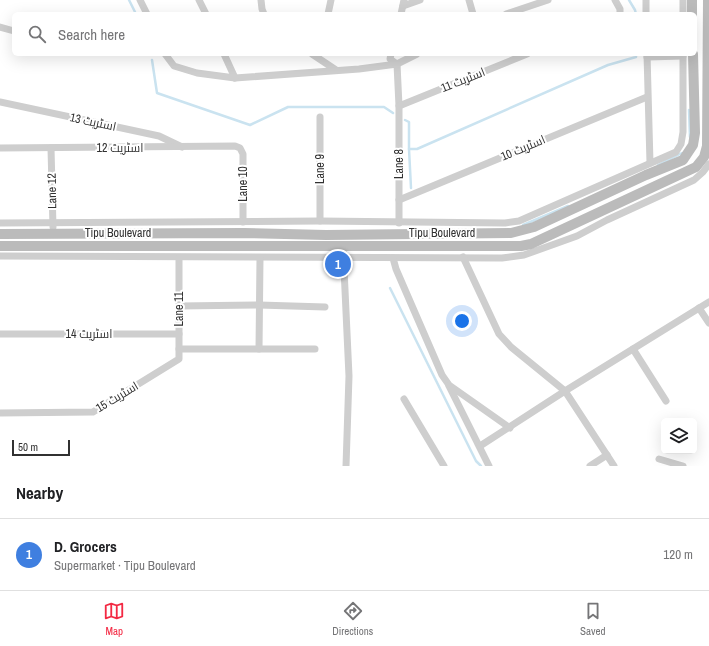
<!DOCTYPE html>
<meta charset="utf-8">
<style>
:root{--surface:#fff;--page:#f6f6f6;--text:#202124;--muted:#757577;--line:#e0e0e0;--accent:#f32943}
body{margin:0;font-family:"Archivo Narrow",Cairo,sans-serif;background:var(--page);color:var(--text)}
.controls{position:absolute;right:12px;bottom:12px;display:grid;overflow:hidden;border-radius:6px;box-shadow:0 4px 16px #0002}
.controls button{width:36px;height:36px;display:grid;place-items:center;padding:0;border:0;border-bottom:1px solid var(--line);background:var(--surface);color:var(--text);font:20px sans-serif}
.scale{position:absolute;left:12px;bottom:10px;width:58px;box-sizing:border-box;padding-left:4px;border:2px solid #313131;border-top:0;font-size:11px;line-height:14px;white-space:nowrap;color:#313131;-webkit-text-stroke:3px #fff;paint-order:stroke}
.you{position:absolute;left:462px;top:321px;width:14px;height:14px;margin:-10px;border:3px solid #fff;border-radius:50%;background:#1a73e8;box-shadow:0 0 0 6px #1a73e833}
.badge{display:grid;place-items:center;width:26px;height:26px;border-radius:50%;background:var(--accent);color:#fff;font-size:13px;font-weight:700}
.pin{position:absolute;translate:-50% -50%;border:2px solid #fff;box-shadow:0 1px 4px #0006}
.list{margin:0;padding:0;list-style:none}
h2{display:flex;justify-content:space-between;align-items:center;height:52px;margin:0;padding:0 16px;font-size:17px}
h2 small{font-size:13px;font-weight:400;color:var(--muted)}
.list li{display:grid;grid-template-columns:26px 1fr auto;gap:12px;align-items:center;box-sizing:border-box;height:72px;padding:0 16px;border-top:1px solid var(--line)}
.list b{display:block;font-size:15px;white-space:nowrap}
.list p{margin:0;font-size:13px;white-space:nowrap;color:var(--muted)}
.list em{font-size:13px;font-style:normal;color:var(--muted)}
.icon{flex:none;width:22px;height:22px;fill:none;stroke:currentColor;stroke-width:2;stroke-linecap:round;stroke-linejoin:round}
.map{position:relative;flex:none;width:709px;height:466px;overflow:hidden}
.search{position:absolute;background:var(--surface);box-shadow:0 4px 16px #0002;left:12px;right:12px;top:12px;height:44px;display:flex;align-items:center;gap:10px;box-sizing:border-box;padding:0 14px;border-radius:6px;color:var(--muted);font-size:15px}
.sheet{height:124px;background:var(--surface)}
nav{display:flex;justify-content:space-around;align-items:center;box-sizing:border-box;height:56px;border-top:1px solid var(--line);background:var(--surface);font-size:11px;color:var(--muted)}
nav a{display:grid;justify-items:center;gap:2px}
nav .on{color:var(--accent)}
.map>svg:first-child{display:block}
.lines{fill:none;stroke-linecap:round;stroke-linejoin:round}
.stream{stroke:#cae3f0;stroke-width:2.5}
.street{stroke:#cecece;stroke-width:7}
.secondary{stroke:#bbb;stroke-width:10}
.labels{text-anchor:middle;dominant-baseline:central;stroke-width:4;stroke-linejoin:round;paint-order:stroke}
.street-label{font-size:12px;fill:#313131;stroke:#fff}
</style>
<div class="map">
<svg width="709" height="466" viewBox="0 0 709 466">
<rect width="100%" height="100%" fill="#fff"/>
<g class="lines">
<!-- stream -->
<g class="stream">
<path d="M129,0L136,14"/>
<path d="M629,0L635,10L636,14"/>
<path d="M152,60L157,93L250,125L288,107H384L393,113"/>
<path d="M689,110L690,137"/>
<path d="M405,120L409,122V149L411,188"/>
<path d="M409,149H417L608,65L636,57V54"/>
<path d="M658,165L682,153"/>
<path d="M523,225L568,206"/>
<path d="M390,288L476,461L481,466"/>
</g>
<!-- street -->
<g class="street">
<path d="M140,0L147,14"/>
<path d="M199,0L206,14"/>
<path d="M261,0L262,9L264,14"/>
<path d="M469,0L473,14"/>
<path d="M615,0L620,9V14"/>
<path d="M646,0V14"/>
<path d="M683,0V14"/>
<path d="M403,6L420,0"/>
<path d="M328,14L331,0"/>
<path d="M401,14L404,0"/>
<path d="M506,14L548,0"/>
<path d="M0,27L14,31"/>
<path d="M165,54L174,66L197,73L235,78L359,69L397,64L417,54"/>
<path d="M224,54L235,78"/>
<path d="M312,54L336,70"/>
<path d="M391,54L390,59L397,64L399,106V223"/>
<path d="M647,54L650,163"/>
<path d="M647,57L683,56"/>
<path d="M0,102L159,136L182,147"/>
<path d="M399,106L527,54"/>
<path d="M320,117V221"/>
<path d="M0,148L235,146L240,148L243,154V222"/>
<path d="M51,148L53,227"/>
<path d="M399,200L647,97"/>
<path d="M0,223L320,221L505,223L519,221L676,152L681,144L683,132V54"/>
<path d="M343,247L349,376L346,466"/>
<path d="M0,256L502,258L524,255L577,236L607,220L694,180L703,172L709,164"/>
<path d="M463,257L499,334L511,347L565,391L614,466"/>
<path d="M260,258L259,349H315"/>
<path d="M393,258L396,269L442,375L449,385L510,428"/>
<path d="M179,306L259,305L325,307"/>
<path d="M699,308L709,323"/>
<path d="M0,334H179"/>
<path d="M179,349H259"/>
<path d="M633,349L666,401"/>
<path d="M449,386L489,466"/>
<path d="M404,399L444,466"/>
<path d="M0,413L93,412L179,359V258"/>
<path d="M480,446L565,391L709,302"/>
<path d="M659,459L683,466"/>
<path d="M590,466L607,455"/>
</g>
<!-- secondary -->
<g class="secondary">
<path d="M692,14V0"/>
<path d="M0,234L244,233L326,235L511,233L534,227L646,175L683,160L693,145L695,133L693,54"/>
<path d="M0,246H521L531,244L696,167L704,157L707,146L708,0"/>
</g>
</g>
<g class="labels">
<!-- street labels -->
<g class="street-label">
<text transform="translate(463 80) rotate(-22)">اسٹریٹ 11</text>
<text transform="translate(93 122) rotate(12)">اسٹریٹ 13</text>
<text x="120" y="148">اسٹریٹ 12</text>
<text transform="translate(523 148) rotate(-23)">اسٹریٹ 10</text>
<text transform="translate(399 164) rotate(-90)">Lane 8</text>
<text transform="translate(320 169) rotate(-90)">Lane 9</text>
<text transform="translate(243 184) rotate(-90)">Lane 10</text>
<text transform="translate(52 191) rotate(-91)">Lane 12</text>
<text x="118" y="233">Tipu Boulevard</text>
<text x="442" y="233">Tipu Boulevard</text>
<text transform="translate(179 309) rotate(-90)">Lane 11</text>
<text x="89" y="334">اسٹریٹ 14</text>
<text transform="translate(117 397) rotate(-31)">اسٹریٹ 15</text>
</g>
</g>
</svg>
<div class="controls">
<button><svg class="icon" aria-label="layers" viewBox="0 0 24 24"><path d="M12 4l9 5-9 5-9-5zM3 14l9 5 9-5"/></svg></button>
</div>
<div class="scale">50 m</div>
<div class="you"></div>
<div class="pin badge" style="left:338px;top:264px;background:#3f7fe0">1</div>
<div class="search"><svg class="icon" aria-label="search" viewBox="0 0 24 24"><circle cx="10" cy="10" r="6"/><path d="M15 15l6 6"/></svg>Search here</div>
</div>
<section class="sheet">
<h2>Nearby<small></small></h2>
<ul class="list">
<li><span class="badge" style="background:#3f7fe0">1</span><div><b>D. Grocers</b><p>Supermarket · Tipu Boulevard</p></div><em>120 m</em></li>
</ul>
</section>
<nav>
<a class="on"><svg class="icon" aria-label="map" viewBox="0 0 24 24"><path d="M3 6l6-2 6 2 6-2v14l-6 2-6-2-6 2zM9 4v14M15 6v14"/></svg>Map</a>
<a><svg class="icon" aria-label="directions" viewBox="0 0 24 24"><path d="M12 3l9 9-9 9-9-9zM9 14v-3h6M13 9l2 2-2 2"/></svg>Directions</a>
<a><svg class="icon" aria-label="saved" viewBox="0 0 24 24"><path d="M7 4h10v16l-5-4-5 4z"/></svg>Saved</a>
</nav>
